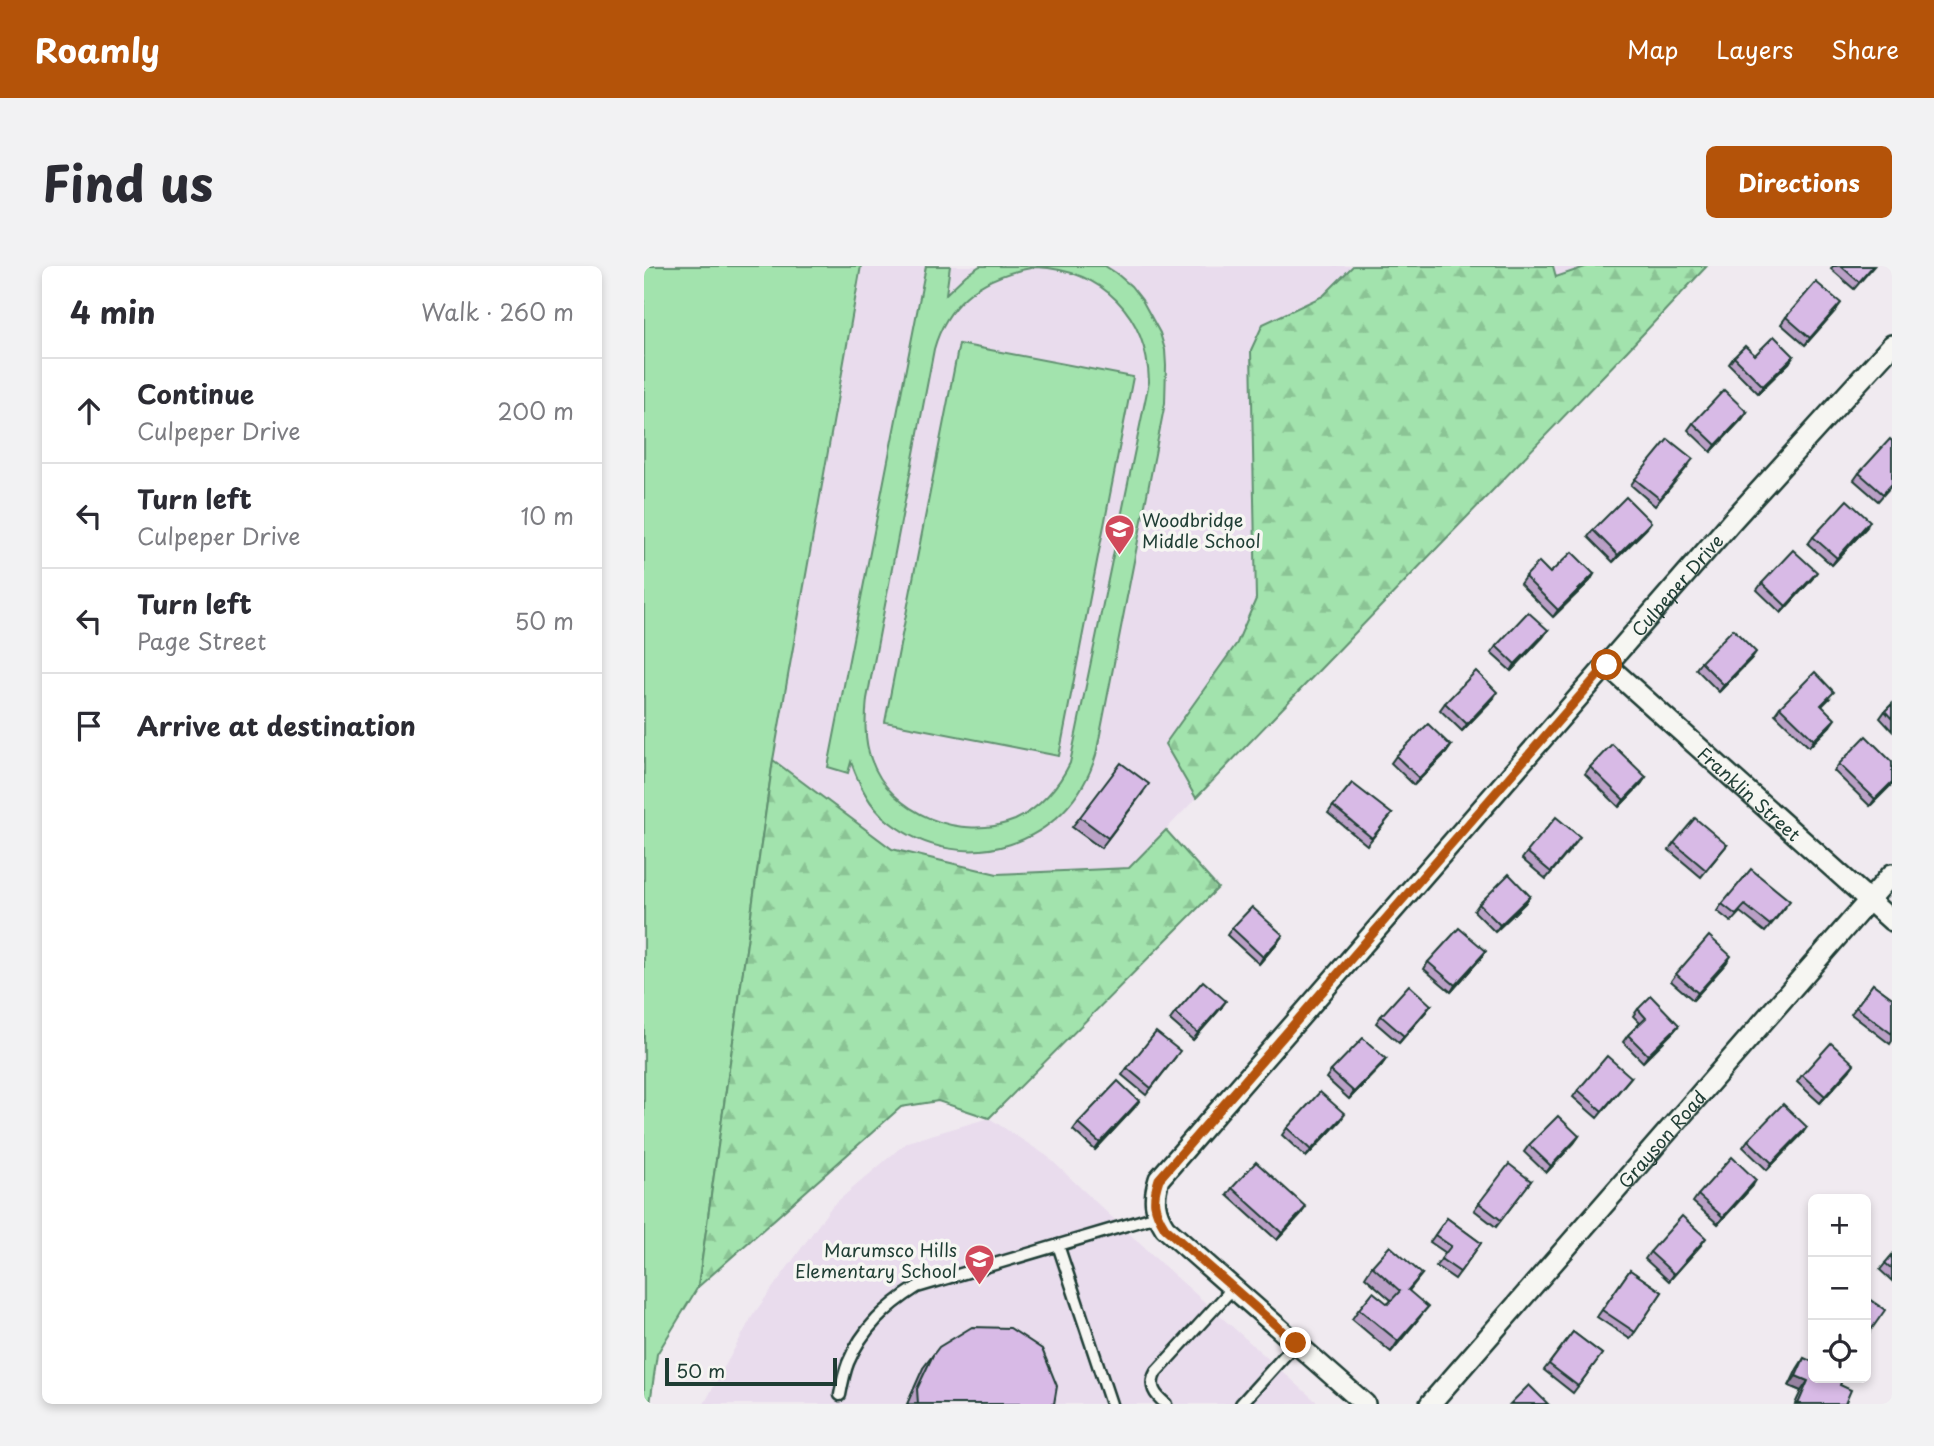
<!DOCTYPE html>
<meta charset="utf-8">
<style>
:root{--surface:#fff;--page:#f2f2f3;--text:#2b2b33;--muted:#7c7c81;--line:#e1e1e2;--accent:#b45309}
body{margin:0;font-family:"Playpen Sans",sans-serif;background:var(--page);color:var(--text)}
.controls{position:absolute;right:21px;bottom:21px;display:grid;overflow:hidden;border-radius:10px;box-shadow:0 4px 10px #0003}
.controls button{width:63px;height:63px;display:grid;place-items:center;padding:0;border:0;border-bottom:2px solid var(--line);background:var(--surface);color:var(--text);font:35px sans-serif}
.scale{position:absolute;left:21px;bottom:18px;width:172px;box-sizing:border-box;padding-left:7px;border:4px solid #1f3d34;border-top:0;font-size:19px;line-height:24px;white-space:nowrap;color:#1f3d34;-webkit-text-stroke:5px #f6f6f2;paint-order:stroke}
.stop{position:absolute;width:21px;height:21px;margin:-16px;border:5px solid #b45309;border-radius:50%;background:#fff}
.stop.end{background:#b45309;border-color:#fff;box-shadow:0 2px 7px #0008}
.list{margin:0;padding:0;list-style:none}
h2{display:flex;justify-content:space-between;align-items:center;height:91px;margin:0;padding:0 28px;font-size:30px}
h2 small{font-size:23px;font-weight:400;color:var(--muted)}
.list li{display:grid;grid-template-columns:46px 1fr auto;gap:21px;align-items:center;box-sizing:border-box;height:105px;padding:0 28px;border-top:2px solid var(--line)}
.list b{display:block;font-size:26px;white-space:nowrap}
.list p{margin:0;font-size:23px;white-space:nowrap;color:var(--muted)}
.list em{font-size:23px;font-style:normal;color:var(--muted)}
.icon{flex:none;width:38px;height:38px;fill:none;stroke:currentColor;stroke-width:2;stroke-linecap:round;stroke-linejoin:round}
.map{position:relative;flex:none;width:1248px;height:1138px;overflow:hidden;border-radius:10px}
header{display:flex;align-items:center;gap:42px;box-sizing:border-box;height:98px;padding:0 35px;background:var(--accent);color:#fff}
header strong{font-size:33px}
nav{display:flex;gap:38px;margin-inline-start:auto;font-size:24px}
.intro{display:flex;align-items:center;justify-content:space-between;box-sizing:border-box;height:168px;padding:0 42px}
h1{margin:0;font-size:49px}
.button{padding:18px 32px;border-radius:10px;background:var(--accent);color:#fff;font-size:24px;font-weight:700}
main{display:flex;gap:42px;padding:0 42px}
aside{flex:1;background:var(--surface);border-radius:10px;box-shadow:0 4px 10px #0003}
.map>svg:first-child{display:block}
.built{fill:#e9dced}
.grass{fill:#a2e3ad;stroke:#609070;stroke-width:2;fill-rule:evenodd}
.forest{fill:url(#forest-firs);stroke:#609070;stroke-width:2}
.lines{fill:none;stroke-linecap:round;stroke-linejoin:round}
.lane-casing{stroke:#1f3d34;stroke-width:15}
.street-casing{stroke:#1f3d34;stroke-width:24}
.lane{stroke:#f6f6f2;stroke-width:10}
.street{stroke:#f6f6f2;stroke-width:19}
.wall{fill:#baa0c6;stroke:#1f3d34;stroke-width:2}
.shaded-wall{fill:#9782a1;stroke:#1f3d34;stroke-width:2}
.building{fill:#d8bae6;stroke:#1f3d34;stroke-width:2}
.route{stroke:#b45309;stroke-width:9}
.labels{text-anchor:middle;dominant-baseline:central;stroke-width:7;stroke-linejoin:round;paint-order:stroke}
.poi-label{font-size:18px;fill:#1f3d34;stroke:#f6f6f2;text-anchor:start}
.street-label{font-size:18px;fill:#1f3d34;stroke:#f6f6f2}
</style>
<header>
<strong>Roamly</strong>
<nav><a>Map</a><a>Layers</a><a>Share</a></nav>
</header>
<div class="intro"><h1>Find us</h1><a class="button">Directions</a></div>
<main>
<aside>
<h2>4 min<small>Walk · 260 m</small></h2>
<ul class="list">
<li><svg class="icon" aria-label="ahead" viewBox="0 0 24 24"><path d="M12 20V5M6 11l6-6 6 6"/></svg><div><b>Continue</b><p>Culpeper Drive</p></div><em>200 m</em></li>
<li><svg class="icon" aria-label="left" viewBox="0 0 24 24"><path d="M17 20v-9H6M10 6l-5 5 5 5"/></svg><div><b>Turn left</b><p>Culpeper Drive</p></div><em>10 m</em></li>
<li><svg class="icon" aria-label="left" viewBox="0 0 24 24"><path d="M17 20v-9H6M10 6l-5 5 5 5"/></svg><div><b>Turn left</b><p>Page Street</p></div><em>50 m</em></li>
<li><svg class="icon" aria-label="arrive" viewBox="0 0 24 24"><path d="M6 21V4h12l-3 4 3 4H6"/></svg><div><b>Arrive at destination</b></div></li>
</ul>
</aside>
<div class="map">
<svg width="1248" height="1138" viewBox="0 0 1248 1138">
<defs>
<pattern id="forest-firs" width="22" height="20" patternUnits="userSpaceOnUse" patternTransform="scale(1.75)"><rect width="22" height="20" fill="#a2e3ad"/><path d="M5 1l3.5 6h-7zM16 11l3.5 6h-7z" fill="#8bc495"/></pattern>
</defs>
<rect width="100%" height="100%" fill="#f0eaf0"/>
<filter id="ink" filterUnits="userSpaceOnUse"><feTurbulence type="fractalNoise" baseFrequency=".0143" numOctaves="2"/><feDisplacementMap in="SourceGraphic" scale="14" xChannelSelector="R" yChannelSelector="G"/><feConvolveMatrix kernelMatrix="1 2 1 2 8 2 1 2 1" color-interpolation-filters="sRGB"/></filter>
<g filter="url(#ink)">
<!-- built -->
<g class="built">
<path d="M217,0H1063L485,602L353,608L248,583L129,494Z"/>
<path d="M345,852L403,890L510,991L675,1138H60L109,1049L188,940L263,876Z"/>
</g>
<!-- grass -->
<g class="grass">
<path d="M0,0H217L129,494L54,1021L13,1088L6,1138H0Z"/>
<path d="M282,0H306L302,28L322,9L336,0H461L472,7L487,20L498,34L516,67L521,84L522,100L521,137L452,489C425,580 319,614 244,555C225,540 215,518 207,496L204,507L184,501ZM392,1C459,4 503,49 505,116L426,497C415,520 395,543 371,554C317,576 246,548 227,493C220,474 221,453 223,433L290,83C304,33 342,9 392,1Z"/>
<path d="M315,78L489,111L415,490L241,456Z"/>
</g>
<!-- forest -->
<g class="forest">
<path d="M709,0H909L912,11L944,0H1063L983,85L552,532L521,478L593,377L612,333L607,84L619,58L679,30Z"/>
<path d="M129,494L248,583L353,608L485,602L522,564L574,622L345,852L294,835L257,841L54,1021Z"/>
</g>
<g class="lines">
<defs>
<g id="lane">
<path d="M414,979L467,1138"/>
<path d="M196,1129C198,1118 200,1107 204,1097C218,1063 243,1040 273,1021L513,950"/>
<path d="M522,1138C511,1129 504,1120 512,1106L589,1022"/>
<path d="M597,1138L652,1077"/>
</g>
<g id="street">
<path id="s1" d="M963,399L1248,655"/>
<path id="s2" d="M721,1138L521,962C510,945 509,932 515,913L1088,255L1248,79"/>
<path id="s3" d="M786,1138L1248,608"/>
</g>
</defs>
<!-- lane casing -->
<use href="#lane" class="lane-casing"/>
<!-- street casing -->
<use href="#street" class="street-casing"/>
<!-- lane -->
<use href="#lane" class="lane"/>
<!-- street -->
<use href="#street" class="street"/>
</g>
<!-- wall -->
<g class="wall">
<path d="M1189,0H1230L1210,23L1187,3Z"/>
<path d="M1192,44L1161,79L1137,58L1142,51Z"/>
<path d="M1111,89L1145,97L1114,127L1085,98L1090,91Z"/>
<path d="M1103,146L1098,153L1067,186L1044,164L1049,157Z"/>
<path d="M1044,200L1011,240L987,219L991,213Z"/>
<path d="M1215,207L1248,219L1234,235L1210,214Z"/>
<path d="M1222,262L1188,299L1164,278L1169,271Z"/>
<path d="M1002,263L969,296L944,271L949,264Z"/>
<path d="M906,307L950,308L946,315L909,351L876,318L881,311Z"/>
<path d="M1168,313L1137,347L1113,324L1118,317Z"/>
<path d="M904,364L899,371L867,405L847,387L852,380Z"/>
<path d="M1107,393L1075,426L1052,403L1057,396Z"/>
<path d="M849,433L818,465L796,444L801,437Z"/>
<path d="M1185,433L1178,440L1186,460L1165,481L1131,448L1136,441Z"/>
<path d="M1248,438V465L1236,452L1241,445Z"/>
<path d="M807,480L802,487L770,519L747,497L752,490Z"/>
<path d="M1195,498L1248,518L1226,540L1190,505Z"/>
<path d="M946,501L1002,511L997,518L975,541L941,508Z"/>
<path d="M498,528L457,582L428,561L436,551Z"/>
<path d="M689,540L748,548L723,579L684,547Z"/>
<path d="M1030,577L1083,579L1057,611L1025,584Z"/>
<path d="M931,578L902,613L878,593L883,586Z"/>
<path d="M886,630L881,637L851,666L830,645L835,638Z"/>
<path d="M1078,638L1141,642L1121,666L1096,646L1087,656L1073,645Z"/>
<path d="M588,662L634,676L615,698L583,669Z"/>
<path d="M837,692L807,726L780,703L784,696Z"/>
<path d="M1082,697L1049,734L1027,715L1032,708Z"/>
<path d="M1229,718L1248,732V775L1246,778L1207,748Z"/>
<path d="M787,739L755,777L732,757L737,750Z"/>
<path d="M577,742L549,774L526,754L531,747Z"/>
<path d="M994,743L1035,759L1030,765L999,796L979,776L984,769L996,757L989,750Z"/>
<path d="M531,792L502,829L478,809L483,802Z"/>
<path d="M742,793L737,800L705,833L682,812L687,805Z"/>
<path d="M1205,805L1176,837L1153,816L1158,809Z"/>
<path d="M987,811L953,852L929,831L934,824Z"/>
<path d="M495,835L490,842L451,884L429,864L434,857Z"/>
<path d="M696,855L662,891L638,869L643,862Z"/>
<path d="M1158,868L1123,904L1099,881L1104,874Z"/>
<path d="M935,870L930,877L902,907L880,886L885,879Z"/>
<path d="M887,915L852,961L830,944L835,937Z"/>
<path d="M1108,921L1074,958L1049,936L1054,929Z"/>
<path d="M588,922L657,948L633,974L583,929Z"/>
<path d="M803,952L837,977L811,1013L792,1000L802,987L786,976Z"/>
<path d="M1057,979L1025,1015L1001,993L1006,986Z"/>
<path d="M1248,989V1015L1236,1004Z"/>
<path d="M728,1000L778,1008L765,1025L776,1051L747,1086L708,1053L715,1043L744,1038L747,1034L721,1011Z"/>
<path d="M986,1004L1018,1026L986,1073L953,1051Z"/>
<path d="M929,1066L958,1088L929,1127L900,1104Z"/>
<path d="M289,1089L410,1138H263L279,1102Z"/>
<path d="M1160,1092L1196,1119L1201,1138H1151L1157,1125L1145,1120L1153,1103Z"/>
</g>
<!-- shaded-wall -->
<g class="shaded-wall">
<path d="M1197,37L1192,44L1161,79L1166,72Z"/>
<path d="M1150,90L1145,97L1114,127L1119,120Z"/>
<path d="M1103,146L1098,153L1067,186L1072,179Z"/>
<path d="M1226,255L1222,262L1188,299L1193,292Z"/>
<path d="M1007,256L1002,263L969,296L974,289Z"/>
<path d="M1173,306L1168,313L1137,347L1142,340Z"/>
<path d="M950,308L946,315L909,351L914,344Z"/>
<path d="M904,364L899,371L867,405L871,398Z"/>
<path d="M1112,386L1107,393L1075,426L1080,419Z"/>
<path d="M853,426L849,433L818,465L823,458Z"/>
<path d="M1191,453L1186,460L1165,481L1170,474Z"/>
<path d="M807,480L802,487L770,519L775,512Z"/>
<path d="M1002,511L997,518L975,541L980,534Z"/>
<path d="M1248,516V518L1226,540L1231,533Z"/>
<path d="M886,630L881,637L851,666L856,659Z"/>
<path d="M639,669L634,676L615,698L619,691Z"/>
<path d="M842,685L837,692L807,726L811,719Z"/>
<path d="M1087,690L1082,697L1049,734L1054,727Z"/>
<path d="M582,735L577,742L549,774L554,767Z"/>
<path d="M787,739L782,746L755,777L760,770Z"/>
<path d="M1035,759L1030,765L999,796L1004,789Z"/>
<path d="M742,793L737,800L705,833L710,826Z"/>
<path d="M1210,798L1205,805L1176,837L1181,830Z"/>
<path d="M495,835L490,842L451,884L456,877Z"/>
<path d="M701,848L696,855L662,891L667,884Z"/>
<path d="M1163,861L1158,868L1123,904L1128,897Z"/>
<path d="M935,870L930,877L902,907L907,900Z"/>
<path d="M1112,914L1108,921L1074,958L1079,951Z"/>
<path d="M662,941L657,948L633,974L638,967Z"/>
<path d="M1062,972L1057,979L1025,1015L1030,1008Z"/>
<path d="M784,1041L776,1051L747,1086L754,1075Z"/>
<path d="M1152,1110L1164,1115L1157,1125L1145,1120Z"/>
</g>
<!-- building -->
<g class="building">
<path d="M1197,0H1229L1215,16Z"/>
<path d="M1172,16L1197,37L1166,72L1142,51Z"/>
<path d="M1130,70L1150,90L1119,120L1090,91L1101,80L1111,89Z"/>
<path d="M1080,124L1103,146L1072,179L1049,157Z"/>
<path d="M1024,173L1049,193L1016,233L991,213Z"/>
<path d="M1246,173L1248,175V218L1239,228L1215,207Z"/>
<path d="M982,231L1007,256L974,289L949,264Z"/>
<path d="M1203,234L1226,255L1193,292L1169,271Z"/>
<path d="M1149,284L1173,306L1142,340L1118,317Z"/>
<path d="M928,286L950,308L914,344L881,311L895,296L906,307Z"/>
<path d="M884,346L904,364L871,398L852,380Z"/>
<path d="M1089,363L1112,386L1080,419L1057,396Z"/>
<path d="M832,405L853,426L823,458L801,437Z"/>
<path d="M1171,406L1190,426L1177,439L1191,453L1170,474L1136,441Z"/>
<path d="M1248,438V453L1241,445Z"/>
<path d="M784,458L807,480L775,512L752,490Z"/>
<path d="M1222,470L1248,496V516L1231,533L1195,498Z"/>
<path d="M968,478L1002,511L980,534L946,501Z"/>
<path d="M477,497L505,518L464,572L436,551Z"/>
<path d="M708,517L748,548L728,572L689,540Z"/>
<path d="M912,551L936,571L907,606L883,586Z"/>
<path d="M1051,552L1083,579L1062,604L1030,577Z"/>
<path d="M1107,603L1146,635L1126,659L1101,639L1092,649L1078,638Z"/>
<path d="M865,608L886,630L856,659L835,638Z"/>
<path d="M608,641L639,669L619,691L588,662Z"/>
<path d="M815,662L842,685L811,719L784,696Z"/>
<path d="M1065,670L1087,690L1054,727L1032,708Z"/>
<path d="M559,715L582,735L554,767L531,747Z"/>
<path d="M1229,718L1248,732V768L1212,741Z"/>
<path d="M765,719L787,739L760,770L737,750Z"/>
<path d="M1007,730L1035,759L1004,789L984,769L1002,752L994,743Z"/>
<path d="M512,766L536,785L507,822L483,802Z"/>
<path d="M719,772L742,793L710,826L687,805Z"/>
<path d="M1187,777L1210,798L1181,830L1158,809Z"/>
<path d="M963,790L987,811L958,845L934,824Z"/>
<path d="M474,815L495,835L456,877L434,857Z"/>
<path d="M676,826L701,848L667,884L643,862Z"/>
<path d="M1139,838L1163,861L1128,897L1104,874Z"/>
<path d="M914,850L935,870L907,900L885,879Z"/>
<path d="M1088,891L1112,914L1079,951L1054,929Z"/>
<path d="M612,896L662,941L638,967L588,922Z"/>
<path d="M865,898L887,915L857,954L835,937Z"/>
<path d="M1038,950L1062,972L1030,1008L1006,986Z"/>
<path d="M803,952L837,977L816,1006L797,993L807,980L791,969Z"/>
<path d="M746,980L778,1008L764,1024L784,1041L754,1075L715,1043L729,1026L744,1038L756,1025L728,1000Z"/>
<path d="M1248,989V1003L1241,997Z"/>
<path d="M986,1004L1018,1026L991,1066L958,1044Z"/>
<path d="M1222,1031L1241,1044L1222,1071Z"/>
<path d="M328,1061L366,1062L398,1083L413,1120L410,1138H274L273,1123L289,1089L295,1081Z"/>
<path d="M929,1066L958,1088L934,1120L905,1098Z"/>
<path d="M1160,1092L1169,1096V1112H1199L1196,1119L1207,1124L1201,1138H1154L1164,1115L1152,1110Z"/>
<path d="M885,1119L904,1138H866Z"/>
</g>
</g>
<g class="lines" filter="url(#ink)">
<!-- route -->
<path class="route" d="M652,1077L521,962C509,943 508,934 515,913L963,399"/>
</g>
<!-- icons -->
<defs>
<symbol id="school-pin" viewBox="-11 -11 22 30"><path d="M0 17L-7.5 6A9.5 9.5 0 1 1 7.5 6Z" fill="#d1495b" stroke="#f6f6f2"/><path d="M0-5L7-2L0 1L-7-2ZM-4 1L0 2.5L4 1V4Q0 6-4 4Z" fill="#fff"/></symbol>
</defs>
<g fill-rule="evenodd">
<use href="#school-pin" x="458" y="246" width="35" height="47"/>
<use href="#school-pin" x="318" y="976" width="35" height="47"/>
</g>
<g class="labels">
<!-- poi labels -->
<g class="poi-label">
<text x="498" y="253">Woodbridge<tspan x="498" dy="21">Middle School</tspan></text>
<text x="313" y="983" text-anchor="end">Marumsco Hills<tspan x="313" dy="21">Elementary School</tspan></text>
</g>
<!-- street labels -->
<g class="street-label">
<text stroke="none"><textPath href="#s2" startOffset="1106">Culpeper Drive</textPath></text>
<text stroke="none"><textPath href="#s1" startOffset="192">Franklin Street</textPath></text>
<text stroke="none"><textPath href="#s3" startOffset="352">Grayson Road</textPath></text>
</g>
</g>
</svg>
<div class="controls">
<button>+</button>
<button>−</button>
<button><svg class="icon" aria-label="locate" viewBox="0 0 24 24"><circle cx="12" cy="12" r="6"/><path d="M12 2v4M12 18v4M2 12h4M18 12h4"/></svg></button>
</div>
<div class="scale">50 m</div>
<div class="stop" style="left:963px;top:399px"></div>
<div class="stop end" style="left:652px;top:1077px"></div>
</div>
</main>
